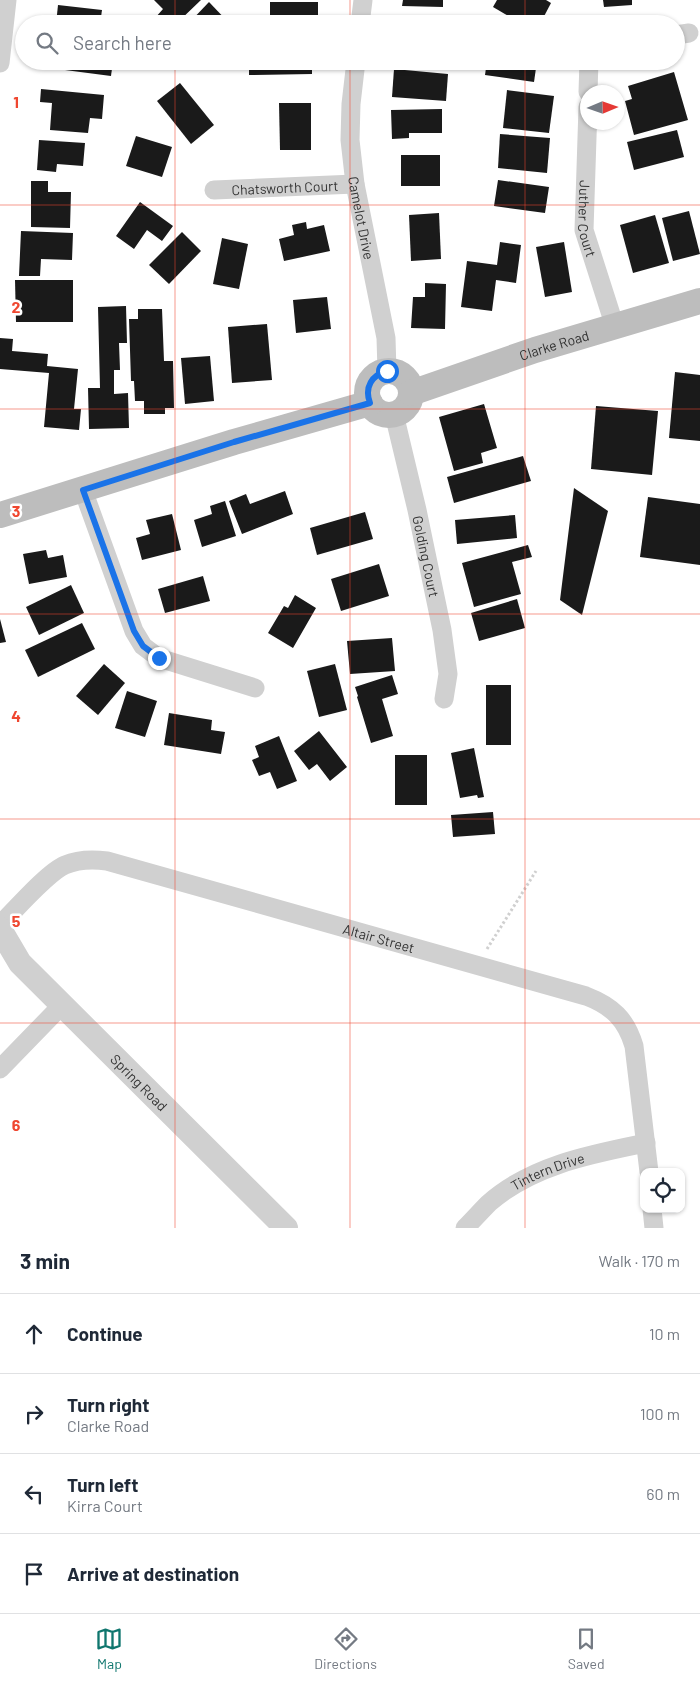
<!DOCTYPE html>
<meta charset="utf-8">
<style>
:root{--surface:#fff;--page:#f2f2f3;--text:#1f2937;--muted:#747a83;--line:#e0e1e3;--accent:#0f766e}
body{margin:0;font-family:Barlow,sans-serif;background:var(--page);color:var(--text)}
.controls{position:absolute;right:15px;bottom:15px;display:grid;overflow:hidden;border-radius:10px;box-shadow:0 1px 4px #0004}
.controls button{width:45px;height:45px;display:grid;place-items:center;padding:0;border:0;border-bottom:1px solid var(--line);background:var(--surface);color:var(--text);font:25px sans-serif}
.compass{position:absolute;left:580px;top:85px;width:45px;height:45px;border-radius:50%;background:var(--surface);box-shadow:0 1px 4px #0004;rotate:88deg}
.stop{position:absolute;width:15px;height:15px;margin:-11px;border:4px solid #1a73e8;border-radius:50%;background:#fff}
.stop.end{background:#1a73e8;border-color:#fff;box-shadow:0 1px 5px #0008}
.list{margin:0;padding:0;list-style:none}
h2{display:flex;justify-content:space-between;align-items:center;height:65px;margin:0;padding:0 20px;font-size:21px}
h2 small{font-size:16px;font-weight:400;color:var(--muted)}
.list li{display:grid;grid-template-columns:32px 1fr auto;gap:15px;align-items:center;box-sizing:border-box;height:80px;padding:0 20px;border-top:1px solid var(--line)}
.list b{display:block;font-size:19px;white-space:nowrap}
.list p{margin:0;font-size:16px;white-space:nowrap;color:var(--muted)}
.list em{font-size:16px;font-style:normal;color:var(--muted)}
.icon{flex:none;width:28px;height:28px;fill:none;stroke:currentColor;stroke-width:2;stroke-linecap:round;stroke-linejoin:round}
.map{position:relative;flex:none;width:700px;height:1228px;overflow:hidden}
.search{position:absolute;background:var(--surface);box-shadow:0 1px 4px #0004;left:15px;right:15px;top:15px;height:55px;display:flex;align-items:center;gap:12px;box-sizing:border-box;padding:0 18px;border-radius:28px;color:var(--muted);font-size:19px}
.sheet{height:385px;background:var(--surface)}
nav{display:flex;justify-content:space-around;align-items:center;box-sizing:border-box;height:70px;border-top:1px solid var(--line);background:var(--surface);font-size:14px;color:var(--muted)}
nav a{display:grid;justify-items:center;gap:2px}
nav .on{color:var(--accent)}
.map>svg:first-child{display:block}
.building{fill:#1a1a1a}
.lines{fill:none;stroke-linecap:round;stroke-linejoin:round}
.path{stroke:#d0d0d0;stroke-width:3;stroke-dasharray:2.5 2.5;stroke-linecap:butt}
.minor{stroke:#d0d0d0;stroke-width:19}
.tertiary{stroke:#d0d0d0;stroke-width:24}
.secondary{stroke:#bdbdbd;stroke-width:26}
.route{stroke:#1a73e8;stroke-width:6}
.grid{fill:none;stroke:#ef4730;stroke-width:1;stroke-opacity:0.55}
.labels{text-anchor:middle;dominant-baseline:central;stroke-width:5;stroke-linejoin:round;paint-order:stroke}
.street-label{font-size:14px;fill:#333;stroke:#fff}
.grid-label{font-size:16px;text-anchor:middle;font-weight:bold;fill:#ef4730;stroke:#fff;stroke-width:5;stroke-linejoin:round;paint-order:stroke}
</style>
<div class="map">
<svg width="700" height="1228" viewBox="0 0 700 1228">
<rect width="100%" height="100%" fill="#fff"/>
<!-- building -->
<g class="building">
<path d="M154,0H201L176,24H160L155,18L163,9Z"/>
<path d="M403,0H443V7L402,6Z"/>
<path d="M497,0H546L551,3L540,24H522L493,7Z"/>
<path d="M603,0H632V5L604,7Z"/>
<path d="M209,2L230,24H188Z"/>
<rect x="270" y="2" width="48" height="22"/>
<path d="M58,5L102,10L100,24H56Z"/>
<path d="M43,61H113L111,76L42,67Z"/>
<path d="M249,61H312V74L249,75Z"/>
<path d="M487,61H537L534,82L485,75Z"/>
<path d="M394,69L448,74L446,101L392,97Z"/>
<path d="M674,72L688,120L634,135L625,101L632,99L628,86Z"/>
<path d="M180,83L214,125L191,144L157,101Z"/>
<path d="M41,89L104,95L102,119L90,118L88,133L50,130L52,103L40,102Z"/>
<path d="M507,90L554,96L549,133L503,128Z"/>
<path d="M279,103H311V150H280Z"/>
<path d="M442,109V133H409V138L392,139L391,110Z"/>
<path d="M677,130L684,157L634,170L627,142Z"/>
<path d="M500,134L550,138L547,173L498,168Z"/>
<path d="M136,136L172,147L162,177L126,166Z"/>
<path d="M39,140L85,143L83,166L57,164L56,172L37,170Z"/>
<rect x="401" y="155" width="39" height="31"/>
<path d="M498,180L549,187L545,213L494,206Z"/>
<path d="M31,181H48V192H71L70,228L31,227Z"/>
<path d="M140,202L173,226L162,241L147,230L134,249L116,236Z"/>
<path d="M689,211L700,254L673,261L662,218Z"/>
<path d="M439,213L441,259L411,261L409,215Z"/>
<path d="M655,215L669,263L633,273L620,225Z"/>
<path d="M306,222L307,229L324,225L330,251L284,261L279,239L294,235L292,225Z"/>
<path d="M21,231L73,233L72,260L41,259L40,276H19Z"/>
<path d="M182,232L201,251L169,284L149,265Z"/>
<path d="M222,238L248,244L239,289L213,284Z"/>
<path d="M500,242L521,245L516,283L496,280L492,311L461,307L467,261L497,265Z"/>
<path d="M564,242L572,292L545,297L536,247Z"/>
<path d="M15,280H73V322H16Z"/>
<path d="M425,283L446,284L445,329L411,328L413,297H425Z"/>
<path d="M327,297L331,329L296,333L293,300Z"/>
<path d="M126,306L127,343H119L120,370H114V394L128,393L129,428L89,429L88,388H100L98,307Z"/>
<path d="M138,309H162L164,361H173L174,408H165V414H144V401H135L134,381H131L129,319H138Z"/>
<path d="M267,324L272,380L232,383L228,327Z"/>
<path d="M0,338L13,339L12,351L48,354L47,366L78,369L74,409H81L79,430L44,427L49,373L0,369Z"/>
<path d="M210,356L214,401L185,404L181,358Z"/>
<path d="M675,372L700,375V441L669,438Z"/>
<path d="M484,404L497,448L481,453L483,463L454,471L439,417Z"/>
<path d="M596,406L658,411L652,475L591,469Z"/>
<path d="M523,456L531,481L454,503L447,477Z"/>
<path d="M574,488L608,511L582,615L560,600Z"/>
<path d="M285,491L293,514L242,534L229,501L246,494L250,504Z"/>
<path d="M648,497L700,504V565L640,557Z"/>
<path d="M225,501L236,536L202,547L194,520L212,514L210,506Z"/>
<path d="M365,512L373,539L317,555L310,528Z"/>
<path d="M172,514L181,550L142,560L136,538L150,534L146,520Z"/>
<path d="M515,515L517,538L457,544L455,520Z"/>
<path d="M528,545L532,557L512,562L521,594L474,607L462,563Z"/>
<path d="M46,550L48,558L63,555L67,577L29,584L23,554Z"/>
<path d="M379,564L389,596L341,611L331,579Z"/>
<path d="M203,576L210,601L165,613L158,589Z"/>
<path d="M71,585L84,613L39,635L26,607Z"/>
<path d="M295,595L316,608L293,648L268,633L284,606L288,608Z"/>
<path d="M517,599L525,628L479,641L471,613Z"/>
<path d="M0,619L6,642L0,643Z"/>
<path d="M82,623L95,649L38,677L25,650Z"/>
<path d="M392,638L395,671L350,674L347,641Z"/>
<path d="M104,664L125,683L98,715L76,696Z"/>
<path d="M335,664L347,710L319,717L307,671Z"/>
<path d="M392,675L398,694L382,699L393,736L371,743L357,697L358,696L355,687Z"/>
<rect x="486" y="685" width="25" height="60"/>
<path d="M127,691L157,701L145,737L115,728Z"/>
<path d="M169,713L212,720L211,730L225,732L221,754L164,745Z"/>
<path d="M319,731L347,767L330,781L317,764L309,770L294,751Z"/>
<path d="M279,736L297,781L277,789L270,772L259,776L252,760L259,757L255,746Z"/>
<path d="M474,748L484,797L478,798L477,795L460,798L451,753Z"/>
<rect x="395" y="755" width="32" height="50"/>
<path d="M493,812L495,834L453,837L451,815Z"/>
</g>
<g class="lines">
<!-- path -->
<path class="path" d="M487,949L536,871"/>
<!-- minor -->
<g class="minor">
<path d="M360,24L363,0"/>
<path d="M676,35L689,33"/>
<path id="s1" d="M356,61L351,104L350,140L355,184L386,338L387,371"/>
<path d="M0,63L7,0"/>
<path d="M588,92L589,61"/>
<path id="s2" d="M588,107L584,230L615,327"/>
<path id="s3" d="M214,190L355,184"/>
<path id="s4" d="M394,414L417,510L442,630L448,674L444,699"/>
<path d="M83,490L134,631L143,646L159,658L255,688"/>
<path id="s5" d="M0,925C15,910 48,872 65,865C79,859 92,859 107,861L586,996C612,1006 626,1019 634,1046L649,1172"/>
<path d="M0,1069L62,1005"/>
<path d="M652,1209L654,1228"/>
<path id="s6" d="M465,1228C473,1220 481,1211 489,1203C532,1165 592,1154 646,1143"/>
</g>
<!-- tertiary -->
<path class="tertiary" id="s7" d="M0,929L20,963L286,1228"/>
<!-- secondary -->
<g class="secondary">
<circle cx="389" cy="393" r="22"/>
<path id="s8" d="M411,393L535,350L700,301"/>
<path d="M0,515L234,442L370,403"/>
</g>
</g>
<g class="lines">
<!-- route -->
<path class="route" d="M159,658L143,646L134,631L83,490L234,442L370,403C364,387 372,375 387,371"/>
</g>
<!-- grid -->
<path class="grid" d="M175,0V24M350,0V24M525,0V24M175,61V1228M350,61V1228M525,61V1228M0,205H700M0,409H700M0,614H700M0,819H700M0,1023H700"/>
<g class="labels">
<!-- street labels -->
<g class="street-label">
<text stroke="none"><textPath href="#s3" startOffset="71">Chatsworth Court</textPath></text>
<text stroke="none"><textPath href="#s1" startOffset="158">Camelot Drive</textPath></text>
<text stroke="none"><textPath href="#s2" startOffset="112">Juther Court</textPath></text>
<text stroke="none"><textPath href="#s8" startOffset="151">Clarke Road</textPath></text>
<text stroke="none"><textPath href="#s4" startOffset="146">Golding Court</textPath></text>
<text stroke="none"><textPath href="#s5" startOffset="414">Altair Street</textPath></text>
<text stroke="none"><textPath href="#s7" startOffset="208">Spring Road</textPath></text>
<text stroke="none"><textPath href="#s6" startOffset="102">Tintern Drive</textPath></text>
</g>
</g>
<g class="grid-label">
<text x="16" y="108">1</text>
<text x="16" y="313">2</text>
<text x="16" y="517">3</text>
<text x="16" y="722">4</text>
<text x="16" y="927">5</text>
<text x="16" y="1131">6</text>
</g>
</svg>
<div class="controls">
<button><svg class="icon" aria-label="locate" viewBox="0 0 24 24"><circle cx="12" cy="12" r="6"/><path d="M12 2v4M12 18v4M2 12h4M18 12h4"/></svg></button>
</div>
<svg class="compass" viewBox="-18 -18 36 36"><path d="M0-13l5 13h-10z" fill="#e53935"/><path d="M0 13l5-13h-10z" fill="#747a83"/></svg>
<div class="stop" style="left:387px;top:371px"></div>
<div class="stop end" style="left:159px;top:658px"></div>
<div class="search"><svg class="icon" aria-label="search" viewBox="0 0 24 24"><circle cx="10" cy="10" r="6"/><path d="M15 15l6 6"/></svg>Search here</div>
</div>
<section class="sheet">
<h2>3 min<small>Walk · 170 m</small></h2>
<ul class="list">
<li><svg class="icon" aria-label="ahead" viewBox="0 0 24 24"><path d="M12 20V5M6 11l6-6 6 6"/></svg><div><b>Continue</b></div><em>10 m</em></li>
<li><svg class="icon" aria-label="right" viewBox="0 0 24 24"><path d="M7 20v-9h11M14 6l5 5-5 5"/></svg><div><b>Turn right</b><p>Clarke Road</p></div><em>100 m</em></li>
<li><svg class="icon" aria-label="left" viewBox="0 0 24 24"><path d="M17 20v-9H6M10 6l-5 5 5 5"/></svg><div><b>Turn left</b><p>Kirra Court</p></div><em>60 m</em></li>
<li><svg class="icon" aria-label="arrive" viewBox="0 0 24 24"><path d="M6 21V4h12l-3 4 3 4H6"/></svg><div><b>Arrive at destination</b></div></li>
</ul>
</section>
<nav>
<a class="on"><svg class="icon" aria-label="map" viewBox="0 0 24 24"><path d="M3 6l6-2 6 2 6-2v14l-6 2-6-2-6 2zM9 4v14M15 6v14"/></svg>Map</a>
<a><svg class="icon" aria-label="directions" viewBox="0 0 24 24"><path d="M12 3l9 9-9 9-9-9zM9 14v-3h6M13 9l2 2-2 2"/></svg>Directions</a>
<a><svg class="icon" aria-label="saved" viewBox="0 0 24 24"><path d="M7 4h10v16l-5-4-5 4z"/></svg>Saved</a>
</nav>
